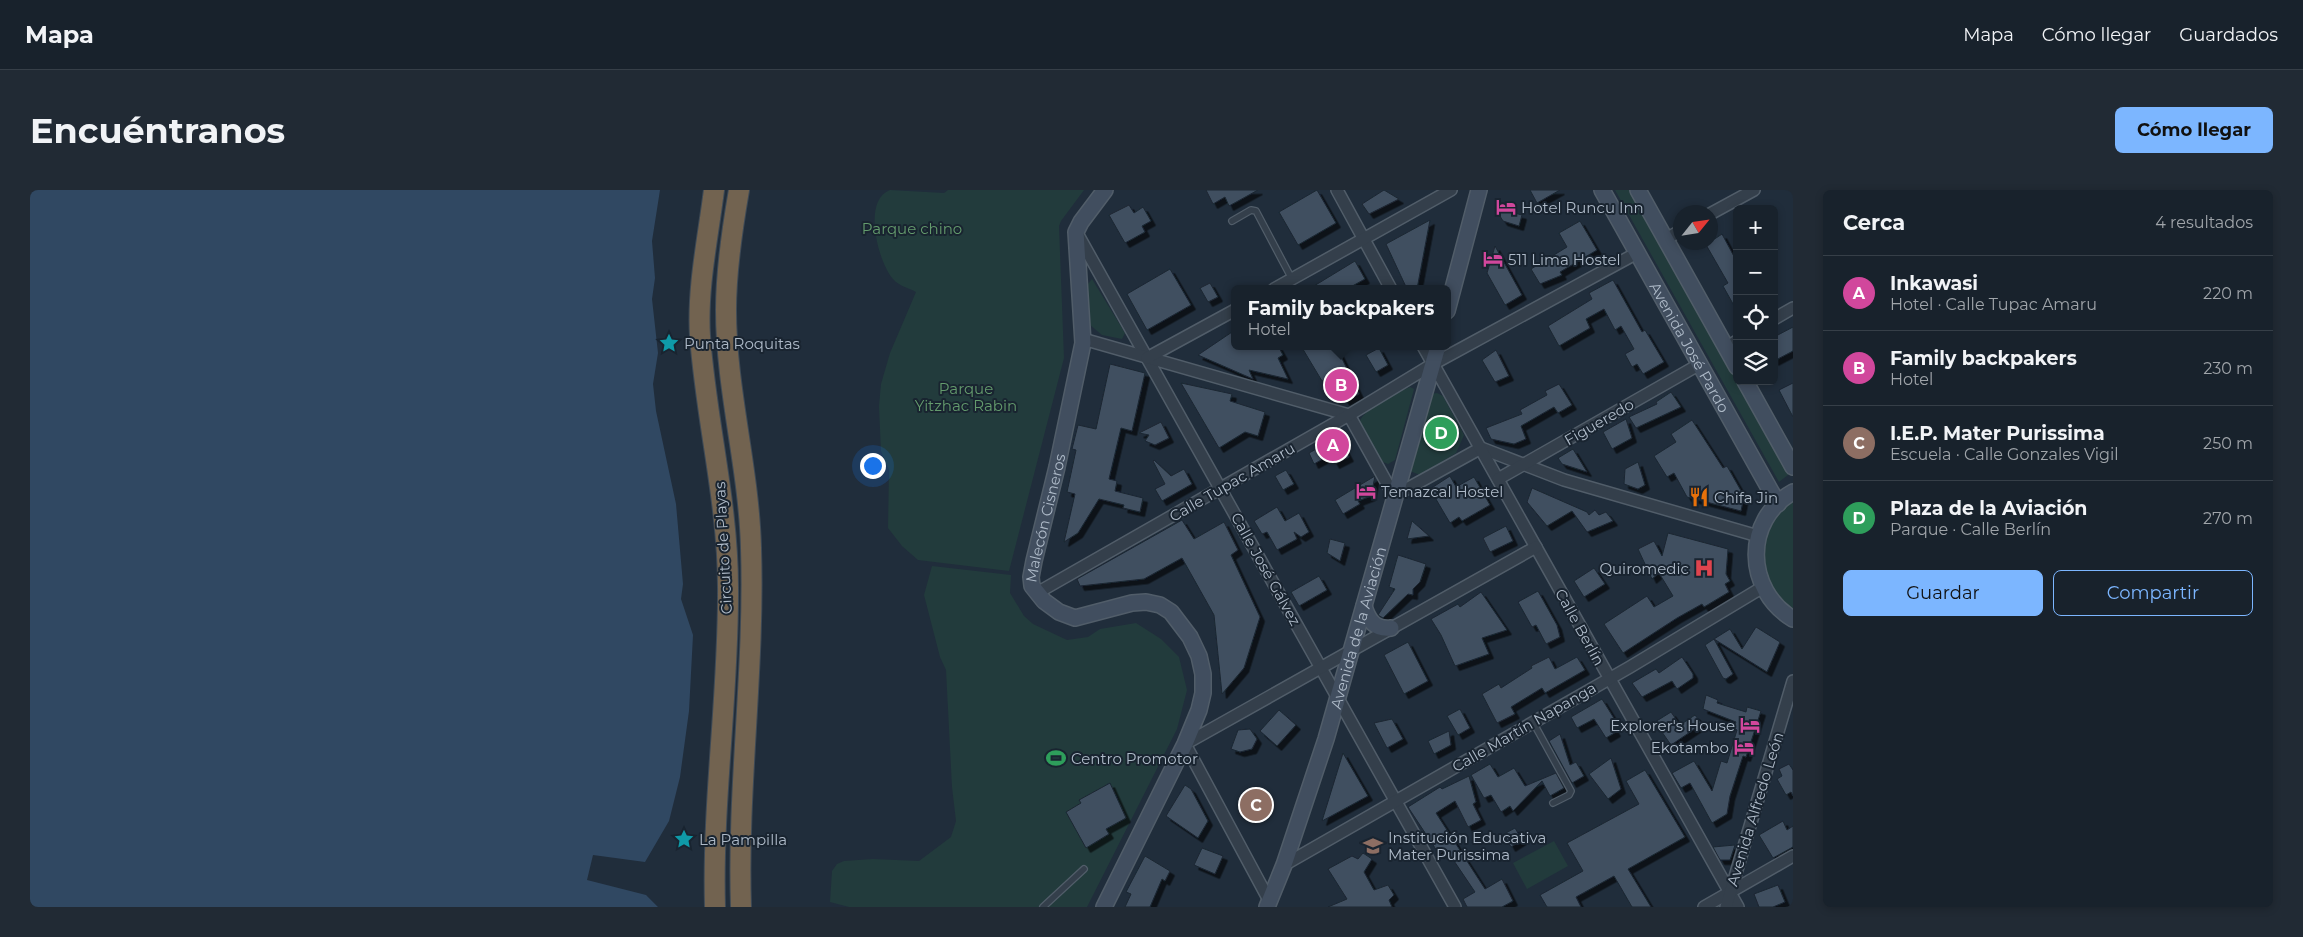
<!DOCTYPE html>
<html lang="es">
<meta charset="utf-8">
<style>
:root{--surface:#18222c;--page:#212a34;--text:#f1f3f6;--muted:#9fa4a9;--line:#363f48;--accent:#7cb6ff}
body{margin:0;font-family:Montserrat,sans-serif;background:var(--page);color:var(--text)}
.controls{position:absolute;right:15px;top:15px;display:grid;overflow:hidden;border-radius:8px;box-shadow:0 2px 8px #0003}
.controls button{width:45px;height:45px;display:grid;place-items:center;padding:0;border:0;border-bottom:1px solid var(--line);background:var(--surface);color:var(--text);font:25px sans-serif}
.compass{position:absolute;left:1643px;top:15px;width:45px;height:45px;border-radius:50%;background:var(--surface);box-shadow:0 2px 8px #0003;rotate:60deg}
.you{position:absolute;left:842px;top:275px;width:18px;height:18px;margin:-12px;border:4px solid #fff;border-radius:50%;background:#1a73e8;box-shadow:0 0 0 8px #1a73e833}
.badge{display:grid;place-items:center;width:32px;height:32px;border-radius:50%;background:var(--accent);color:#fff;font-size:16px;font-weight:700}
.pin{position:absolute;translate:-50% -50%;border:2px solid #fff;box-shadow:0 1px 5px #0006}
.popup{position:absolute;left:1201px;top:95px;width:220px;height:65px;box-sizing:border-box;display:grid;place-content:center;border-radius:8px;background:var(--surface);filter:drop-shadow(0 1px 4px #0005);font-size:16px;white-space:nowrap;color:var(--muted)}
.popup b{font-size:19px;color:var(--text)}
.popup::after{content:'';position:absolute;left:50%;top:100%;margin-left:-10px;border:10px solid transparent;border-top-color:var(--surface)}
.list{margin:0;padding:0;list-style:none}
h2{display:flex;justify-content:space-between;align-items:center;height:65px;margin:0;padding:0 20px;font-size:21px}
h2 small{font-size:16px;font-weight:400;color:var(--muted)}
.list li{display:grid;grid-template-columns:32px 1fr auto;gap:15px;align-items:center;box-sizing:border-box;height:75px;padding:0 20px;border-top:1px solid var(--line)}
.list b{display:block;font-size:19px;white-space:nowrap}
.list p{margin:0;font-size:16px;white-space:nowrap;color:var(--muted)}
.list em{font-size:16px;font-style:normal;color:var(--muted)}
.actions{display:flex;gap:10px;padding:15px 20px}
.actions a{flex:1;padding:11px 0;border:1px solid var(--accent);border-radius:8px;text-align:center;font-size:18px;color:var(--accent)}
.actions .main{background:var(--accent);color:#111}
.icon{flex:none;width:28px;height:28px;fill:none;stroke:currentColor;stroke-width:2;stroke-linecap:round;stroke-linejoin:round}
.map{position:relative;flex:none;width:1763px;height:717px;overflow:hidden;border-radius:8px}
header{display:flex;align-items:center;gap:30px;box-sizing:border-box;height:70px;padding:0 25px;background:var(--surface);border-bottom:1px solid var(--line)}
header strong{font-size:24px}
nav{display:flex;gap:28px;margin-inline-start:auto;font-size:18px}
.intro{display:flex;align-items:center;justify-content:space-between;box-sizing:border-box;height:120px;padding:0 30px}
h1{margin:0;font-size:35px}
.button{padding:12px 22px;border-radius:8px;background:var(--accent);color:#111;font-size:18px;font-weight:700}
main{display:flex;gap:30px;padding:0 30px}
aside{flex:1;background:var(--surface);border-radius:8px;box-shadow:0 2px 8px #0003}
.map>svg:first-child{display:block}
.green{fill:#223b3c}
.water{fill:#304862}
.building{fill:#405060;stroke:#1b2632;filter:url(#shadow)}
.lines{fill:none;stroke-linecap:round;stroke-linejoin:round}
.lane-casing{stroke:#515d69;stroke-width:8}
.street-casing{stroke:#515d69;stroke-width:14}
.secondary-casing{stroke:#515d69;stroke-width:18}
.highway-casing{stroke:#3e4a56;stroke-width:22}
.lane{stroke:#343f4b;stroke-width:5.5}
.street{stroke:#343f4b;stroke-width:11}
.secondary{stroke:#414e5f;stroke-width:15}
.highway{stroke:#726350;stroke-width:20}
.labels{text-anchor:middle;dominant-baseline:central;stroke-width:4;stroke-linejoin:round;paint-order:stroke}
.poi-label{font-size:15px;fill:#aebac8;stroke:#192430;text-anchor:start}
.park-label{font-size:15px;fill:#649b6d;stroke:#192430}
.street-label{font-size:15px;fill:#aebac8;stroke:#192430}
</style>
<header>
<strong>Mapa</strong>
<nav><a>Mapa</a><a>Cómo llegar</a><a>Guardados</a></nav>
</header>
<div class="intro"><h1>Encuéntranos</h1><a class="button">Cómo llegar</a></div>
<main>
<div class="map">
<svg width="1763" height="717" viewBox="0 0 1763 717">
<defs>
<filter id="shadow"><feDropShadow dx="4.5" dy="4.5" stdDeviation="0" flood-color="#0009"/></filter>
</defs>
<rect width="100%" height="100%" fill="#202d3b"/>
<!-- green -->
<g class="green">
<path d="M860,0L914,3L918,0H1054L1031,31L1029,36L1034,168L979,381L888,370L872,356L858,338L859,280L851,261L849,216L851,194L860,163L886,102C879,98 869,96 863,89C848,72 832,10 860,0Z"/>
<path d="M1585,0H1607L1707,175V191H1716L1763,281L1749,292Z"/>
<path d="M1062,89L1095,143L1092,149L1072,145L1059,134L1058,94Z"/>
<path d="M1380,197L1384,199L1365,270L1358,274L1353,272C1347,266 1329,240 1330,232C1331,220 1370,201 1380,197Z"/>
<path d="M1407,203L1413,206L1434,245L1426,263L1390,285L1380,281L1400,204Z"/>
<path d="M1763,310V421C1757,415 1749,409 1743,402C1718,371 1737,333 1763,310Z"/>
<path d="M902,376L981,385L980,403L994,426L1003,434L1037,450L1058,447L1070,439L1106,433L1131,449L1149,467L1157,500L1147,539L1057,717H819L800,712L802,681L807,674L814,671L843,669L889,671L921,647L926,631L922,597L916,480L910,467L894,405Z"/>
<path d="M1524,651L1538,676L1497,699L1483,673Z"/>
</g>
<!-- water -->
<path class="water" d="M0,0H630L622,51L625,88L622,109L628,163L623,194L626,221L646,314L653,394L651,409L663,445L659,521L650,587L639,631L615,672L563,665L557,690L616,705L628,717H0Z"/>
<!-- building -->
<g class="building">
<path d="M1176,0H1228L1199,16L1195,7L1183,14Z"/>
<path d="M1287,0L1306,33L1268,55L1249,22Z"/>
<path d="M1354,0L1369,9L1339,24L1332,14Z"/>
<path d="M1500,0H1530L1507,13Z"/>
<path d="M1099,15L1104,23L1113,17L1121,31L1112,36L1115,42L1095,53L1079,25Z"/>
<path d="M1465,18L1492,25L1489,36L1473,31Z"/>
<path d="M1400,30L1387,99H1377L1356,54Z"/>
<path d="M1550,31L1567,60L1530,82L1532,85L1510,94L1501,79L1537,57L1529,43Z"/>
<path d="M1692,44L1707,72V121L1693,96L1698,93L1675,53L1680,52Z"/>
<path d="M1465,56L1492,105L1475,115L1457,83Z"/>
<path d="M1325,71L1335,89L1317,99H1279Z"/>
<path d="M1140,79L1161,115L1117,140L1097,104Z"/>
<path d="M1583,90L1612,142L1615,140L1634,172L1613,184L1607,174L1602,177L1595,164L1604,159L1591,136L1585,140L1574,119L1556,129L1560,138L1529,156L1518,136L1562,109L1559,103Z"/>
<path d="M1180,93L1188,107L1178,112L1170,98Z"/>
<path d="M1763,137V161L1744,171V147Z"/>
<path d="M1205,140V156H1248L1253,165L1248,168L1258,189L1219,180L1223,189L1168,165Z"/>
<path d="M1271,156H1306L1329,204L1315,211L1303,186L1292,191Z"/>
<path d="M1349,158L1358,175L1346,182L1336,165Z"/>
<path d="M1466,160L1479,186L1465,192L1452,170Z"/>
<path d="M1080,174L1115,183L1102,241L1091,238L1079,289L1087,291L1085,301L1113,308L1110,322L1093,318L1094,315L1069,309L1048,343L1034,352L1045,304L1037,302L1046,260L1042,259L1048,235L1066,239Z"/>
<path d="M1151,193L1202,204L1200,211L1235,222L1228,246L1215,242L1189,258Z"/>
<path d="M1763,193V227L1749,200Z"/>
<path d="M1529,194L1542,215L1528,223L1524,217L1491,236L1496,249L1484,254L1461,249L1456,238L1492,224L1490,220L1517,205L1515,201Z"/>
<path d="M1641,202L1651,217L1606,238L1599,227L1627,214L1626,212Z"/>
<path d="M1596,229L1602,248L1582,259L1573,242Z"/>
<path d="M1662,230L1693,278L1697,276L1714,306L1711,321L1657,307L1644,283L1637,287L1624,266L1646,252L1641,244Z"/>
<path d="M1131,232L1139,248L1125,255L1115,251L1119,245L1109,243Z"/>
<path d="M1308,247L1319,267L1305,274L1300,265L1284,274L1279,263Z"/>
<path d="M1543,259L1557,282L1532,274L1528,268Z"/>
<path d="M1124,270L1141,286L1154,279L1162,294L1132,311L1125,299L1135,294L1123,271Z"/>
<path d="M1608,272L1615,295L1608,299L1594,294L1595,279Z"/>
<path d="M1256,280L1264,294L1253,300L1245,286Z"/>
<path d="M1345,286L1341,306L1328,311L1330,314L1313,324L1305,310Z"/>
<path d="M1420,286L1426,297L1444,287L1460,315L1432,331L1429,327L1420,333L1400,299Z"/>
<path d="M1502,298L1557,322L1559,325L1565,320L1569,325L1576,322L1583,331L1557,342L1542,321L1517,336L1497,312Z"/>
<path d="M1247,317L1255,331L1269,323L1279,342L1271,347L1264,342L1267,349L1247,360L1237,342L1232,344L1224,331Z"/>
<path d="M1152,330L1164,349L1194,332L1208,360L1201,365L1230,427L1214,478L1192,504L1184,425L1152,368L1114,389L1050,396L1047,389Z"/>
<path d="M1382,331L1399,346L1377,349Z"/>
<path d="M1476,336L1483,351L1460,362L1453,348Z"/>
<path d="M1638,343L1698,359L1696,384L1700,391L1695,394L1699,402L1674,417L1672,414L1647,428L1593,463L1574,434L1617,406L1624,417L1643,406L1629,383L1622,389L1608,359L1624,351L1632,366Z"/>
<path d="M1300,349L1315,353L1310,371L1297,363Z"/>
<path d="M1368,365L1396,374L1390,392L1383,399V405L1378,404L1353,428L1348,425L1365,399L1359,397Z"/>
<path d="M1564,378L1575,394L1554,407L1544,391Z"/>
<path d="M1289,386L1297,400L1269,416L1261,402Z"/>
<path d="M1508,401L1527,435L1530,447L1516,454L1506,435L1502,437L1488,412Z"/>
<path d="M1451,402L1477,440L1452,448L1459,464L1425,476L1411,445L1401,429L1428,414L1430,417Z"/>
<path d="M1726,437L1750,452L1737,482L1684,449L1700,439L1712,459Z"/>
<path d="M1684,449L1703,484L1696,489L1693,488L1675,455Z"/>
<path d="M1378,452L1398,491L1374,504L1354,465Z"/>
<path d="M1519,467L1525,479L1547,467L1555,480L1515,503L1512,498L1481,517L1485,524L1467,533L1452,504L1469,494L1471,498L1502,478L1501,476Z"/>
<path d="M1652,467L1663,484V488L1647,499L1642,491L1612,507L1602,493L1626,479L1629,483Z"/>
<path d="M1676,505L1688,510L1687,513L1716,522L1717,517L1731,521L1716,567L1713,566L1700,606L1697,624L1682,633L1660,593L1651,598L1642,583L1664,571L1682,601L1691,571L1697,573L1707,540L1703,538L1706,532L1673,519Z"/>
<path d="M1572,509L1585,530L1582,535L1586,542L1576,548L1564,529L1547,538L1541,527Z"/>
<path d="M1430,519L1440,538L1428,545L1417,526Z"/>
<path d="M1249,520L1266,535L1247,556L1230,541Z"/>
<path d="M1641,522L1650,535L1665,525L1672,534L1641,555L1625,532Z"/>
<path d="M1362,529L1373,549L1357,558L1344,533Z"/>
<path d="M1220,539L1227,549L1222,559L1210,562L1201,559L1208,540Z"/>
<path d="M1419,541L1421,555L1404,564L1398,551Z"/>
<path d="M1530,544L1540,575L1546,572L1554,586L1542,593L1519,551Z"/>
<path d="M1313,563L1338,606L1292,631Z"/>
<path d="M1581,568L1591,599L1578,609L1559,584Z"/>
<path d="M1460,574L1468,587L1484,578L1495,596L1526,583L1534,598L1520,606L1512,591L1483,621L1480,616L1471,622L1461,605L1454,608L1441,585Z"/>
<path d="M1759,574L1763,580V606L1761,602L1756,605L1747,589L1752,586L1749,579Z"/>
<path d="M1615,580L1655,647L1598,679L1621,717H1602L1584,686L1546,707L1551,717H1517L1510,705L1553,681L1537,653L1609,614L1596,591Z"/>
<path d="M1439,586L1446,612L1443,614L1451,630L1438,637L1425,611L1406,623L1455,699L1472,689L1483,711L1472,717H1437L1433,709L1445,702L1416,659L1409,664L1378,617L1410,597L1412,599Z"/>
<path d="M1080,593L1096,628L1076,639L1079,644L1056,658L1036,622L1051,613L1049,610Z"/>
<path d="M1155,595L1161,599L1178,631L1168,648L1136,626Z"/>
<path d="M1753,631L1757,640L1763,636V657L1743,668L1729,645Z"/>
<path d="M1485,638L1492,650L1481,657L1474,644Z"/>
<path d="M1705,655L1700,670H1690L1683,657Z"/>
<path d="M1172,658L1193,666L1185,684L1164,675Z"/>
<path d="M1333,663L1342,669L1334,682L1344,700L1358,695L1364,705L1359,710L1362,717H1298L1317,709L1298,679L1322,666L1328,669Z"/>
<path d="M1115,666L1140,681L1135,691L1132,689L1120,717H1095L1101,704L1096,702Z"/>
<path d="M1748,695L1755,712L1743,717H1729L1724,704Z"/>
</g>
<g class="lines">
<defs>
<g id="lane">
<path d="M1202,31L1221,20L1226,21L1262,89"/>
<path d="M1503,532L1541,601L1539,605L1523,613"/>
<path d="M1013,717L1054,679"/>
</g>
<g id="street">
<path d="M1307,0L1361,99"/>
<path d="M1680,24L1724,0"/>
<path d="M1048,45L1425,717"/>
<path d="M1636,49L1650,41"/>
<path d="M1244,99L1421,0"/>
<path d="M1744,129L1763,118"/>
<path d="M1053,149L1319,225L1364,306L1451,258L1534,290L1728,346"/>
<path d="M1393,156L1708,717"/>
<path d="M1696,158L1707,151"/>
<path d="M1117,168L1205,120"/>
<path d="M1468,289L1670,174"/>
<path d="M1007,403L1319,225L1403,174L1607,63"/>
<path d="M1254,675L1600,477L1733,397"/>
<path d="M1240,712L1155,554L1506,357"/>
<path d="M1674,717L1763,666"/>
<path d="M1696,717L1763,491"/>
</g>
<g id="secondary">
<path id="s1" d="M1572,0L1748,314"/>
<path d="M1608,0L1707,177"/>
<path d="M1417,121L1449,0"/>
<path d="M1715,191L1763,277"/>
<path d="M1763,302C1713,330 1715,400 1763,429"/>
<path d="M1334,416C1338,430 1345,440 1361,438"/>
<path id="s2" d="M1074,717L1155,554L1169,520L1173,503V484L1169,466L1160,447L1141,422L1130,415L1116,412L1102,413L1045,428L1029,422L1014,411L1002,396L1001,387L1004,371L1027,277L1053,153L1046,42L1051,32L1075,0"/>
<path id="s3" d="M1237,717L1254,675L1296,549L1408,156"/>
</g>
<g id="highway">
<path d="M684,0C678,48 667,98 670,146C676,230 698,312 698,397C699,504 682,610 685,717"/>
<path d="M709,0C702,40 696,80 696,120C696,200 719,278 721,358C725,478 707,597 711,717"/>
</g>
</defs>
<!-- lane casing -->
<use href="#lane" class="lane-casing"/>
<!-- street casing -->
<use href="#street" class="street-casing"/>
<!-- secondary casing -->
<use href="#secondary" class="secondary-casing"/>
<!-- highway casing -->
<use href="#highway" class="highway-casing"/>
<!-- lane -->
<use href="#lane" class="lane"/>
<!-- street -->
<use href="#street" class="street"/>
<!-- secondary -->
<use href="#secondary" class="secondary"/>
<!-- highway -->
<use href="#highway" class="highway"/>
</g>
<!-- icons -->
<defs>
<symbol id="hotel-bare" viewBox="-9 -9 18 18"><path d="M-6-4.5h1.5V1H6V5H4.5V3h-9V5H-6ZM-4 0a1.8 1.8 0 1 1 3.6 0ZM.5 0V-2.5h3Q6-2.5 6 0Z" fill="#d1479c" stroke="#192430" stroke-width="2.5" paint-order="stroke"/></symbol>
<symbol id="sight-bare" viewBox="-9 -9 18 18"><path d="M0-6L1.8-2.2L6-1.7L2.9 1.2L3.7 5.4L0 3.3L-3.7 5.4L-2.9 1.2L-6-1.7L-1.8-2.2Z" fill="#0f9aa8" stroke="#192430" stroke-width="2.5" paint-order="stroke"/></symbol>
<symbol id="restaurant-bare" viewBox="-9 -9 18 18"><path d="M-5-6h1v4h1v-4h1v4h1v-4h1v5L-1.5 .5V6h-2V.5L-5-1ZM5-6V6H3V1.5H1.5Q1.5-4 5-6Z" fill="#e8710a" stroke="#192430" stroke-width="2.5" paint-order="stroke"/></symbol>
<symbol id="hospital-bare" viewBox="-9 -9 18 18"><path d="M-5-5h3v3.5h4V-5h3V5h-3V1.5h-4V5h-3Z" fill="#e0444e" stroke="#192430" stroke-width="2.5" paint-order="stroke"/></symbol>
<symbol id="stadium-bare" viewBox="-9 -9 18 18"><path d="M0-5a6.5 5 0 1 0 0 10a6.5 5 0 1 0 0-10ZM-3.5-1.8h7v3.6h-7Z" fill="#2e9e5b" stroke="#192430" stroke-width="2.5" paint-order="stroke"/></symbol>
<symbol id="school-bare" viewBox="-9 -9 18 18"><path d="M0-5L7-2L0 1L-7-2ZM-4 1L0 2.5L4 1V4Q0 6-4 4Z" fill="#8d6e63" stroke="#192430" stroke-width="2.5" paint-order="stroke"/></symbol>
</defs>
<g fill-rule="evenodd">
<use href="#hotel-bare" x="1462" y="3" width="28" height="28"/>
<use href="#hotel-bare" x="1449" y="55" width="28" height="28"/>
<use href="#sight-bare" x="625" y="139" width="28" height="28"/>
<use href="#hotel-bare" x="1322" y="287" width="28" height="28"/>
<use href="#restaurant-bare" x="1655" y="293" width="28" height="28"/>
<use href="#hospital-bare" x="1660" y="364" width="28" height="28"/>
<use href="#hotel-bare" x="1706" y="521" width="28" height="28"/>
<use href="#hotel-bare" x="1700" y="543" width="28" height="28"/>
<use href="#stadium-bare" x="1012" y="554" width="28" height="28"/>
<use href="#sight-bare" x="640" y="635" width="28" height="28"/>
<use href="#school-bare" x="1329" y="642" width="28" height="28"/>
</g>
<g class="labels">
<!-- poi labels -->
<g class="poi-label">
<text x="1491" y="17">Hotel Runcu Inn</text>
<text x="1478" y="69">511 Lima Hostel</text>
<text x="654" y="153">Punta Roquitas</text>
<text x="1351" y="301">Temazcal Hostel</text>
<text x="1684" y="307">Chifa Jin</text>
<text x="1659" y="378" text-anchor="end">Quiromedic</text>
<text x="1705" y="535" text-anchor="end">Explorer's House</text>
<text x="1699" y="557" text-anchor="end">Ekotambo</text>
<text x="1041" y="568">Centro Promotor</text>
<text x="1358" y="647">Institución Educativa<tspan x="1358" dy="17">Mater Purissima</tspan></text>
<text x="669" y="649">La Pampilla</text>
</g>
<!-- park labels -->
<g class="park-label">
<text x="882" y="38">Parque chino</text>
<text x="936" y="198">Parque<tspan x="936" dy="17">Yitzhac Rabin</tspan></text>
</g>
<!-- street labels -->
<g class="street-label">
<text stroke="none"><textPath href="#s1" startOffset="180">Avenida José Pardo</textPath></text>
<text transform="translate(1569 232) rotate(-30)">Figueredo</text>
<text transform="translate(1202 292) rotate(-30)">Calle Tupac Amaru</text>
<text stroke="none"><textPath href="#s2" startOffset="551">Malecón Cisneros</textPath></text>
<text transform="translate(693 358) rotate(-93)">Circuito de Playas</text>
<text transform="translate(1236 379) rotate(61)">Calle José Gálvez</text>
<text transform="translate(1550 437) rotate(61)">Calle Berlín</text>
<text stroke="none"><textPath href="#s3" startOffset="294">Avenida de la Aviación</textPath></text>
<text transform="translate(1494 537) rotate(-30)">Calle Martín Napanga</text>
<text transform="translate(1725 619) rotate(-73)">Avenida Alfredo León</text>
</g>
</g>
</svg>
<div class="controls">
<button>+</button>
<button>−</button>
<button><svg class="icon" aria-label="locate" viewBox="0 0 24 24"><circle cx="12" cy="12" r="6"/><path d="M12 2v4M12 18v4M2 12h4M18 12h4"/></svg></button>
<button><svg class="icon" aria-label="layers" viewBox="0 0 24 24"><path d="M12 4l9 5-9 5-9-5zM3 14l9 5 9-5"/></svg></button>
</div>
<svg class="compass" viewBox="-18 -18 36 36"><path d="M0-13l5 13h-10z" fill="#e53935"/><path d="M0 13l5-13h-10z" fill="#9fa4a9"/></svg>
<div class="you"></div>
<div class="pin badge" style="left:1303px;top:255px;background:#d1479c">A</div>
<div class="pin badge" style="left:1311px;top:195px;background:#d1479c">B</div>
<div class="popup"><b>Family backpakers</b>Hotel</div>
<div class="pin badge" style="left:1226px;top:615px;background:#8d6e63">C</div>
<div class="pin badge" style="left:1411px;top:243px;background:#2e9e5b">D</div>
</div>
<aside>
<h2>Cerca<small>4 resultados</small></h2>
<ul class="list">
<li><span class="badge" style="background:#d1479c">A</span><div><b>Inkawasi</b><p>Hotel · Calle Tupac Amaru</p></div><em>220 m</em></li>
<li><span class="badge" style="background:#d1479c">B</span><div><b>Family backpakers</b><p>Hotel</p></div><em>230 m</em></li>
<li><span class="badge" style="background:#8d6e63">C</span><div><b>I.E.P. Mater Purissima</b><p>Escuela · Calle Gonzales Vigil</p></div><em>250 m</em></li>
<li><span class="badge" style="background:#2e9e5b">D</span><div><b>Plaza de la Aviación</b><p>Parque · Calle Berlín</p></div><em>270 m</em></li>
</ul>
<div class="actions"><a class="main">Guardar</a><a>Compartir</a></div>
</aside>
</main>
